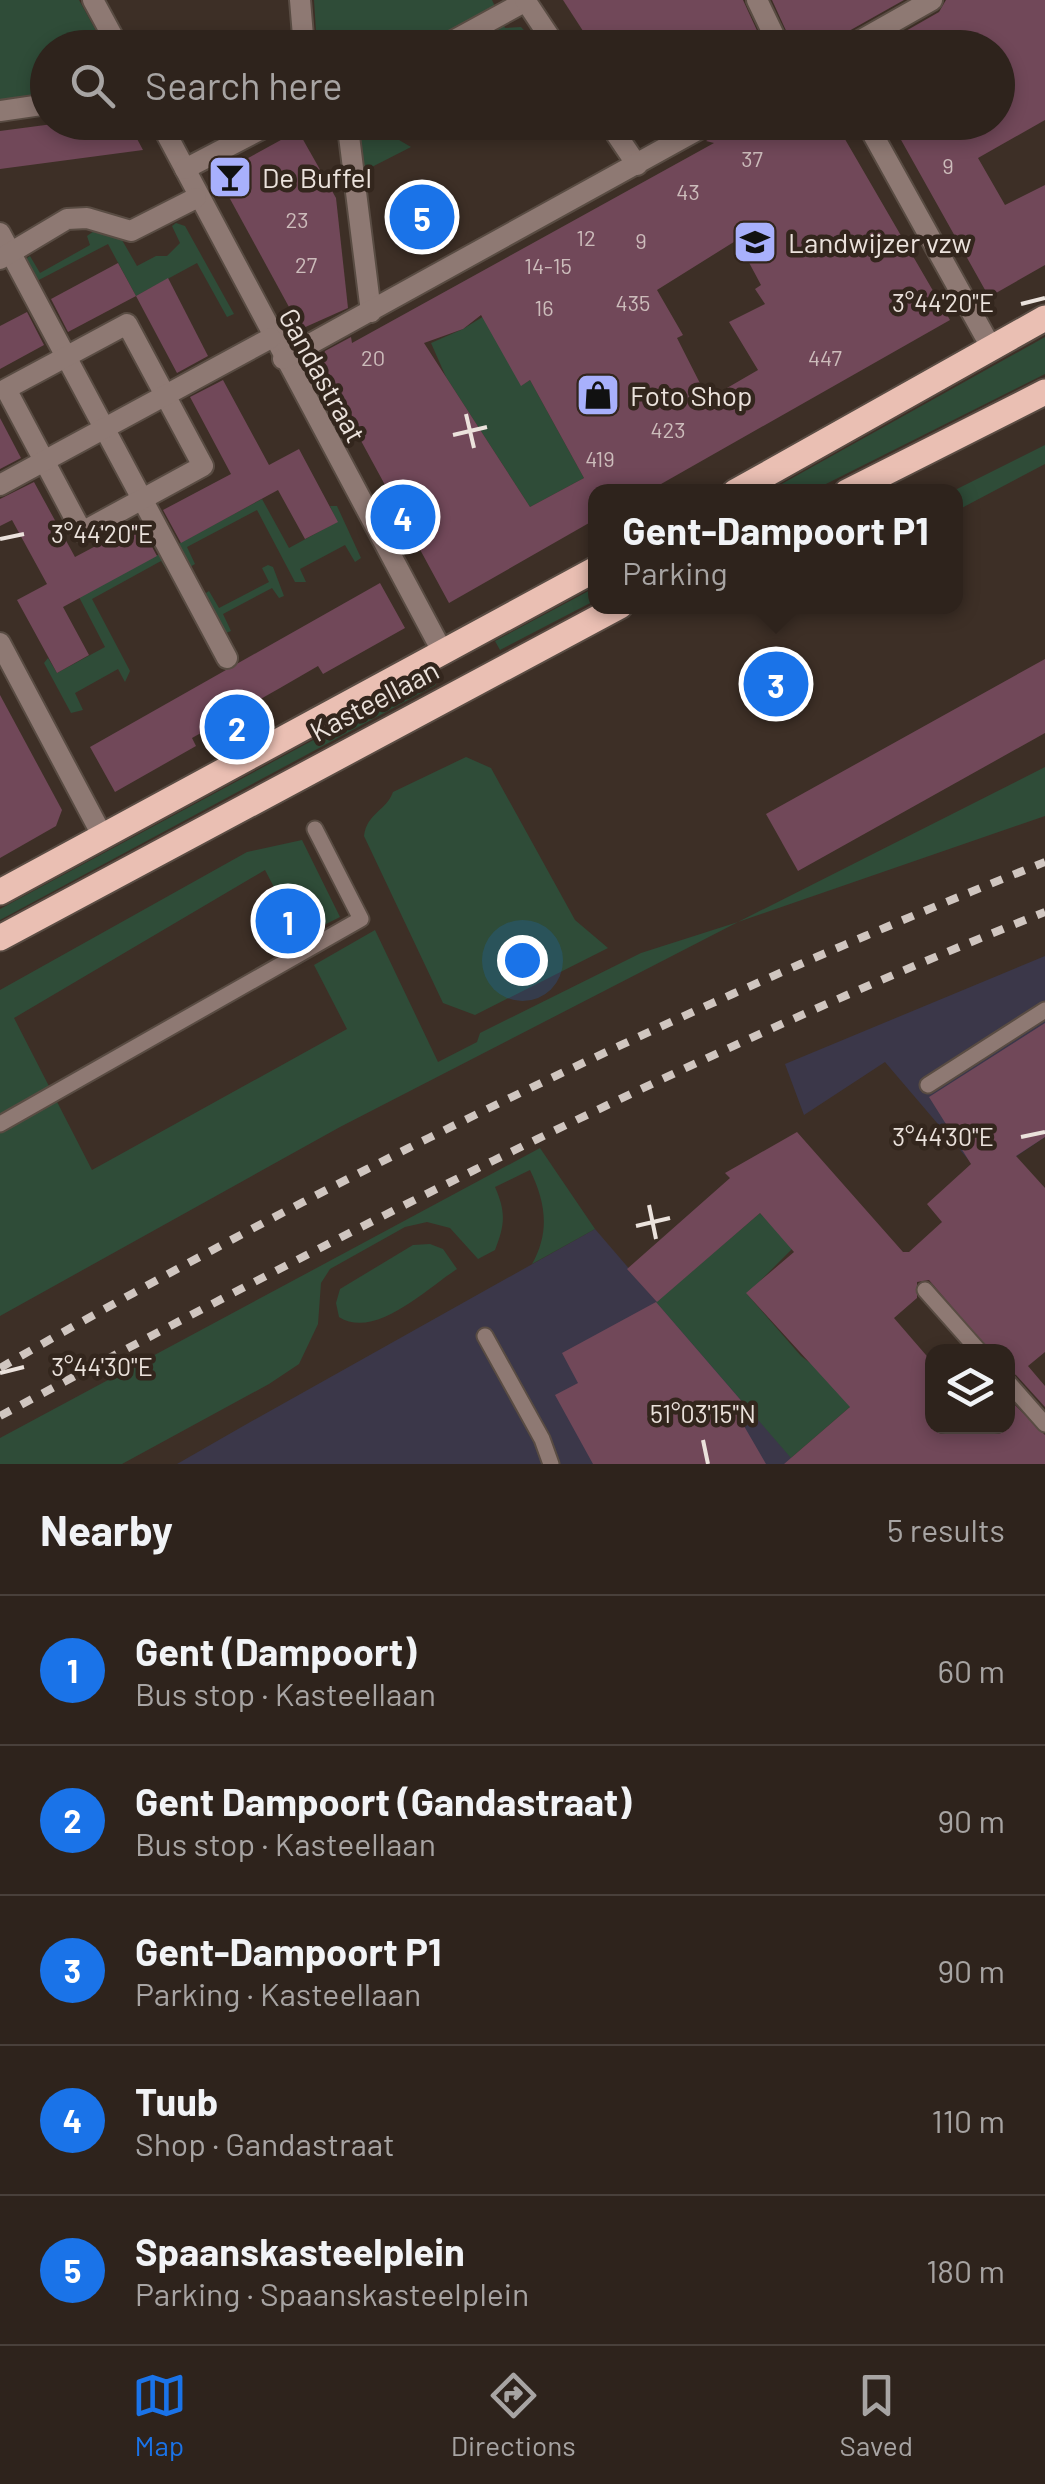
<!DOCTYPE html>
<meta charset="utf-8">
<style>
:root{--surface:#2e231c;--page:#3a2f29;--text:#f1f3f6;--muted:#a7a4a3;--line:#49403b;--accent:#1a73e8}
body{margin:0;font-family:Barlow,sans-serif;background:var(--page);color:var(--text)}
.controls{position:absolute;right:30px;bottom:30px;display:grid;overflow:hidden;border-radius:20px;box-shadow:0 5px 15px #0003}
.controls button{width:90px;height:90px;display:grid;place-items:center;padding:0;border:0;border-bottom:2px solid var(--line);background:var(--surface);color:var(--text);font:50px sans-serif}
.you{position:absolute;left:522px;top:960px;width:35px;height:35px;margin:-25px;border:8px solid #fff;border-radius:50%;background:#1a73e8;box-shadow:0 0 0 15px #1a73e833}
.badge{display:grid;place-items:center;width:65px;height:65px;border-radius:50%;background:var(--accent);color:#fff;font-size:32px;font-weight:700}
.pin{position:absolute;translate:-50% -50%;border:5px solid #fff;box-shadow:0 2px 10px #0006}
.popup{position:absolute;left:588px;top:484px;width:375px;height:130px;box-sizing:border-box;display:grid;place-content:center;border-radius:20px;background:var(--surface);filter:drop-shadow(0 2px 8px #0005);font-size:32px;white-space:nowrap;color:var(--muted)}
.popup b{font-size:38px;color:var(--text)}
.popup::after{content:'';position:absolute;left:50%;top:100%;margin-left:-20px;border:20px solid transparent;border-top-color:var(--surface)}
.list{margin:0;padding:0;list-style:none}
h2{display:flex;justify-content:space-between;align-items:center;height:130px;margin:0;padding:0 40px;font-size:42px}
h2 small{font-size:32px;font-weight:400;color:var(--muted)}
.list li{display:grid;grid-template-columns:65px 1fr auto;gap:30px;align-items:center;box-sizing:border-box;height:150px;padding:0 40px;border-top:2px solid var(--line)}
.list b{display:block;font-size:38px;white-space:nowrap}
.list p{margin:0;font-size:32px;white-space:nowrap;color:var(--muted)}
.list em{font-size:32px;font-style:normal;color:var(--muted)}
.icon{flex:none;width:55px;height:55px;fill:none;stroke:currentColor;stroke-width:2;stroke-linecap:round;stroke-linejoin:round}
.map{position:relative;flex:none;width:1045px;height:1464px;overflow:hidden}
.search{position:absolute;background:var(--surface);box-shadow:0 5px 15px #0003;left:30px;right:30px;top:30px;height:110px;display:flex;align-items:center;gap:25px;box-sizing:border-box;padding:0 35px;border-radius:55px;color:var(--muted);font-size:38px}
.sheet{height:880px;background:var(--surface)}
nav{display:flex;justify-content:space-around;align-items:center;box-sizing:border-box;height:140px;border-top:2px solid var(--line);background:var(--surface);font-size:28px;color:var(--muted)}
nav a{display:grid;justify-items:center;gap:5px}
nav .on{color:var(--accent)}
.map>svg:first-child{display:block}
.commercial{fill:#3b3749}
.green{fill:#2f4c38}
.building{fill:#714859;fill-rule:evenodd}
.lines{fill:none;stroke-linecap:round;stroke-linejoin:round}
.service-casing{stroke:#594c43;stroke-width:19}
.pedestrian-casing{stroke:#594c43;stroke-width:24}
.minor-casing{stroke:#594c43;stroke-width:24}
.primary-casing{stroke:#594c43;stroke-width:29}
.service{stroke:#8e7973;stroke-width:15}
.pedestrian{stroke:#8e7973;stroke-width:20}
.minor{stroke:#8e7973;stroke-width:20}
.primary{stroke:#eabfb3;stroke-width:25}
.rail{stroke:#d0c6c0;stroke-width:8;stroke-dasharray:12 12;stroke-linecap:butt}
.ticks{fill:none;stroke:#ebe2dc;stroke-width:4}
.labels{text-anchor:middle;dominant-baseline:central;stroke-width:9;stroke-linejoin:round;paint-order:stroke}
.number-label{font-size:22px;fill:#ccbcbb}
.poi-label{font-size:28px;fill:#ebe2dc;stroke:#33261d;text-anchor:start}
.street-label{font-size:28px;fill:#ebe2dc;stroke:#33261d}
.ticks-label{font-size:25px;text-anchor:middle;fill:#ebe2dc;stroke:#33261d;stroke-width:9;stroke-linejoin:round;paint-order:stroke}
</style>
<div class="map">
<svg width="1045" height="1464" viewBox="0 0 1045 1464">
<rect width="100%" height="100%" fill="#3d2f26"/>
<!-- commercial -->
<g class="commercial">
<path d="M1045,956V1137L984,1178L885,1062L804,1115L785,1064Z"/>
<path d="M595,1229L797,1464H177L245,1425Z"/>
</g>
<!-- green -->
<g class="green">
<path d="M0,0H79L105,47L48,48L47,98L0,105Z"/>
<path d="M314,0H492L505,28L521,27L540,47H517L495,34L472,47H317Z"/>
<path d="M358,123H370L411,147L364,171Z"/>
<path d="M176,223L185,226L234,314L227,317L197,263L136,296L108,244L35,282L24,260L30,256L40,273L90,245L87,236L94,231L122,240L137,266L156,256H167L180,243L172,226Z"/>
<path d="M523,292L522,385L530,380L584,478L530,507L446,377L431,343L463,329Z"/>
<path d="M1045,337V374L812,491H769Z"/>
<path d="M1045,445V464L956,511L953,491Z"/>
<path d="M262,499L289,548L337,522L330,506H337L361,558L355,562L345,545L300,569L306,582H295L257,510L187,547L195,564L188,568L176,545Z"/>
<path d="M165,551L177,574L171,577L161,561L92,599L130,671L125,682L118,669L75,693L83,710L71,713L44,663L48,658L57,673L105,647L79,597Z"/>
<path d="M268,565L273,567L284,596L279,598L272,588L223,614L231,631L224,634L203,595L209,591L219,608L269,582L262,568Z"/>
<path d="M596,587V600L500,650L495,641Z"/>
<path d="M432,676L436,685L0,920V909Z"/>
<path d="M466,757L491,768L575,920L608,948L475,1015L443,1003L364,836C367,813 386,811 393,792Z"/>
<path d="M1045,767V816L738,922L340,1127L0,1316V990L247,852L302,840L340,917L300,937L265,870L14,1018L92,1170L347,1029L314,965L375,930L438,1062L477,1042L480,1033L641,953L738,922Z"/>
<path d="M540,1148L595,1229L532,1264C550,1232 546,1203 530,1170L495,1187C506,1212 505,1225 495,1250L478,1259L450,1228L427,1222L405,1227L330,1269L321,1283L318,1324L299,1364L269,1384L122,1464H0V1438Z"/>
<path d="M760,1213L793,1248L747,1294L801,1356L858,1400L791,1458L656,1302Z"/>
<path d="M430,1244L443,1249L457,1269C426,1289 375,1340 339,1317L336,1303L340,1289L413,1245Z"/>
</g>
<!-- building -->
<g class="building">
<path d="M563,0H743L765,48H594Z"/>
<path d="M772,0H904L840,36L833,48H794Z"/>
<path d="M946,0H1045V120L978,158L1005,205L1045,185V265L989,297L891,122H998V48H876L939,12Z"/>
<path d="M68,122H128L143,150L0,169V131Z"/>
<path d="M726,122H835L950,320L647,492H596V519L449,603L321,367L325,351L351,337L352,343L714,143L706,141L719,133ZM737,240L761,285L755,289L765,304L729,322L758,370L708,399L677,338L683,335L657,290ZM481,315L521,386L530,380L584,478L530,507L424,343L463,329Z"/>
<path d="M290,135L301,136L336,198L348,308L301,329L217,175Z"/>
<path d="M118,263L136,296L68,332L51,299Z"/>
<path d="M168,278L208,356L177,373L136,296Z"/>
<path d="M27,312L44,345L0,369V326Z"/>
<path d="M223,380L269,465L299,449L338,522L305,539L278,490L181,543L163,510L231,474L190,397Z"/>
<path d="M0,418L21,458L0,469Z"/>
<path d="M34,482L75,557L139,523L157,556L63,607L89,655L57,673L17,600L47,584L12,520L0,526V499Z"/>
<path d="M380,583L405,628L323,674L318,666L280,688L192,738L196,746L115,792L90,747Z"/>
<path d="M1045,659V733L798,871L766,814Z"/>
<path d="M0,695L62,810L56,826L0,858Z"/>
<path d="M1045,1023V1137L1016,1156L1045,1188V1352L1028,1366L1045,1386V1407L1016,1375L1008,1371V1352H991L929,1280L917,1282V1298L894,1318L932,1362V1426H1008V1398L1045,1435V1464H784L850,1407L746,1293L794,1252L760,1213L657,1302L627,1269L730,1178L725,1173L797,1132L903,1252H909L942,1222L927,1204L971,1164L929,1097Z"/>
<path d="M656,1302L757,1419L744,1426L766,1464H593L555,1395L578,1383L562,1353Z"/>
</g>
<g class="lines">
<defs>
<g id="service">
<path d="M928,1085L1045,1010"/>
<path d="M0,1124L361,919L315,829"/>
<path d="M925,1290L980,1352"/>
<path d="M485,1336L542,1439L551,1464"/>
<path d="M1008,1382L1045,1424"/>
</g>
<g id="pedestrian">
<path d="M440,48L526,1"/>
<path d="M0,111L48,104"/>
<path d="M0,233L227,658"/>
</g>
<g id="minor">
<path d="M93,0L119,48"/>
<path d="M300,0L304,48"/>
<path d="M525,0L557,48"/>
<path d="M757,0L780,48"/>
<path d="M847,48L932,0"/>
<path d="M160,122L442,651"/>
<path d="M339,122L348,128L371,312"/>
<path d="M608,122L637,165"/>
<path d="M866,122L992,349"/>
<path d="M185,169L275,122"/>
<path d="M0,259L67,219L87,218L131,231L196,198"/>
<path d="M127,324L203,466L82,532L6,389Z"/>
<path d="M283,359L712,122"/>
<path d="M0,485L271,338"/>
<path d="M0,643L102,835"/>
</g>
<g id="primary">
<path d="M735,492L1045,318"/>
<path d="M847,492L1045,392"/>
<path d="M0,892L596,569"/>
<path d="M0,938L620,606"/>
</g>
</defs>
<!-- service casing -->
<use href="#service" class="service-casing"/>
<!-- pedestrian casing -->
<use href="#pedestrian" class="pedestrian-casing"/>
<!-- minor casing -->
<use href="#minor" class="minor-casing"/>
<!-- primary casing -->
<use href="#primary" class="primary-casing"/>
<!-- service -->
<use href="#service" class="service"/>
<!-- pedestrian -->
<use href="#pedestrian" class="pedestrian"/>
<!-- minor -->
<use href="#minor" class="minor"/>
<!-- primary -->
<use href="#primary" class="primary"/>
<!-- rail -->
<g class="rail">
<path d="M0,1368C336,1175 685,1005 1045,862"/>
<path d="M0,1416C342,1234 684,1056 1045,912"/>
</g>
</g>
<!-- ticks -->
<path class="ticks" d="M1021,304L1045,298M466,414L474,448M453,435L487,427M0,539L24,534M1021,1137L1045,1132M649,1205L656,1239M636,1226L670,1218M0,1373L24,1367M703,1440L708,1464"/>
<!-- icons -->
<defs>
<symbol id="bar-square" viewBox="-11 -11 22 22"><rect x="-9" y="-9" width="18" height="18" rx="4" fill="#a8b0fc" stroke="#33261d"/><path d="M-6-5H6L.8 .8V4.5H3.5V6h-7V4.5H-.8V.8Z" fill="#111"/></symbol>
<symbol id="school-square" viewBox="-11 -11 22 22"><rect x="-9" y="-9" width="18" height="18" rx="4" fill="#a8b0fc" stroke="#33261d"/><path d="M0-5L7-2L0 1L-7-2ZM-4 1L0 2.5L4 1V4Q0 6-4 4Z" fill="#111"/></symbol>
<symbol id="shop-square" viewBox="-11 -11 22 22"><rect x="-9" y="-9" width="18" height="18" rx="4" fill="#a8b0fc" stroke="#33261d"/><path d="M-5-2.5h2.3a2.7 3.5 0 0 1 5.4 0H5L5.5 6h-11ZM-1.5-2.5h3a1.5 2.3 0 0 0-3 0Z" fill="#111"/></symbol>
</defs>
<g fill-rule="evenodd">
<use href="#bar-square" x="205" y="152" width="50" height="50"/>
<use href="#school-square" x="730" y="217" width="50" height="50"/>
<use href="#shop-square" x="573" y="370" width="50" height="50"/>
</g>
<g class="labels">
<!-- number labels -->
<g class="number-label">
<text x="752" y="158">37</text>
<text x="948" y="165">9</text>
<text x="688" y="191">43</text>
<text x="297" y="219">23</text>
<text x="586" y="237">12</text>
<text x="641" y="240">9</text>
<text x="306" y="264">27</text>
<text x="548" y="265">14-15</text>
<text x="633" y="302">435</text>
<text x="544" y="307">16</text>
<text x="373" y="357">20</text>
<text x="825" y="357">447</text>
<text x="668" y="429">423</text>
<text x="600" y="458">419</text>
</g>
<!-- poi labels -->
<g class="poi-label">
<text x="262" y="177">De Buffel</text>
<text x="788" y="242">Landwijzer vzw</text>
<text x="630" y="395">Foto Shop</text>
</g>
<!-- street labels -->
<g class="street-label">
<text transform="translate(323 375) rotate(61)">Gandastraat</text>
<text transform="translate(374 700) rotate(-28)">Kasteellaan</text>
</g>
</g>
<g class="ticks-label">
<text x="943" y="312">3°44'20"E</text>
<text x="102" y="543">3°44'20"E</text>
<text x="943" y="1146">3°44'30"E</text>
<text x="102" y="1376">3°44'30"E</text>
<text x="703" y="1423">51°03'15"N</text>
</g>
</svg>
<div class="controls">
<button><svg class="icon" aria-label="layers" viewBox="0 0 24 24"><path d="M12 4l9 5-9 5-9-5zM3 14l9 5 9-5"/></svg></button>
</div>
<div class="you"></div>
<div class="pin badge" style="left:288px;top:921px">1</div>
<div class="pin badge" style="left:237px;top:727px">2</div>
<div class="pin badge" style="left:776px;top:684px">3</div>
<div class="popup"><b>Gent-Dampoort P1</b>Parking</div>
<div class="pin badge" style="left:403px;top:517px">4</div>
<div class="pin badge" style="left:422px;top:217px">5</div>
<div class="search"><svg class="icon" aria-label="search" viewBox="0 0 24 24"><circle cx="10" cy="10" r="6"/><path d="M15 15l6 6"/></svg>Search here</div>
</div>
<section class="sheet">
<h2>Nearby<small>5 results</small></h2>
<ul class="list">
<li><span class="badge">1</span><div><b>Gent (Dampoort)</b><p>Bus stop · Kasteellaan</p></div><em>60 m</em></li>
<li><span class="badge">2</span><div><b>Gent Dampoort (Gandastraat)</b><p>Bus stop · Kasteellaan</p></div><em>90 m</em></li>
<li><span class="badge">3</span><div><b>Gent-Dampoort P1</b><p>Parking · Kasteellaan</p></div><em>90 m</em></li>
<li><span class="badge">4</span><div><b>Tuub</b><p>Shop · Gandastraat</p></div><em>110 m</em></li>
<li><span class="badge">5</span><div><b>Spaanskasteelplein</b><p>Parking · Spaanskasteelplein</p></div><em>180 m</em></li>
</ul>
</section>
<nav>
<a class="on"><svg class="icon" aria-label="map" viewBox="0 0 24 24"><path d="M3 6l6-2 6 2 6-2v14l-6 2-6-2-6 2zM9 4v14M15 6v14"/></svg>Map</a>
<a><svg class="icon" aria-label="directions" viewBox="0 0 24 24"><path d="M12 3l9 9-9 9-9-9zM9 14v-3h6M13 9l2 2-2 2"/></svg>Directions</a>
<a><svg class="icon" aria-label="saved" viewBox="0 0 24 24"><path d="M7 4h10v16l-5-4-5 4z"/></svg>Saved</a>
</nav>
